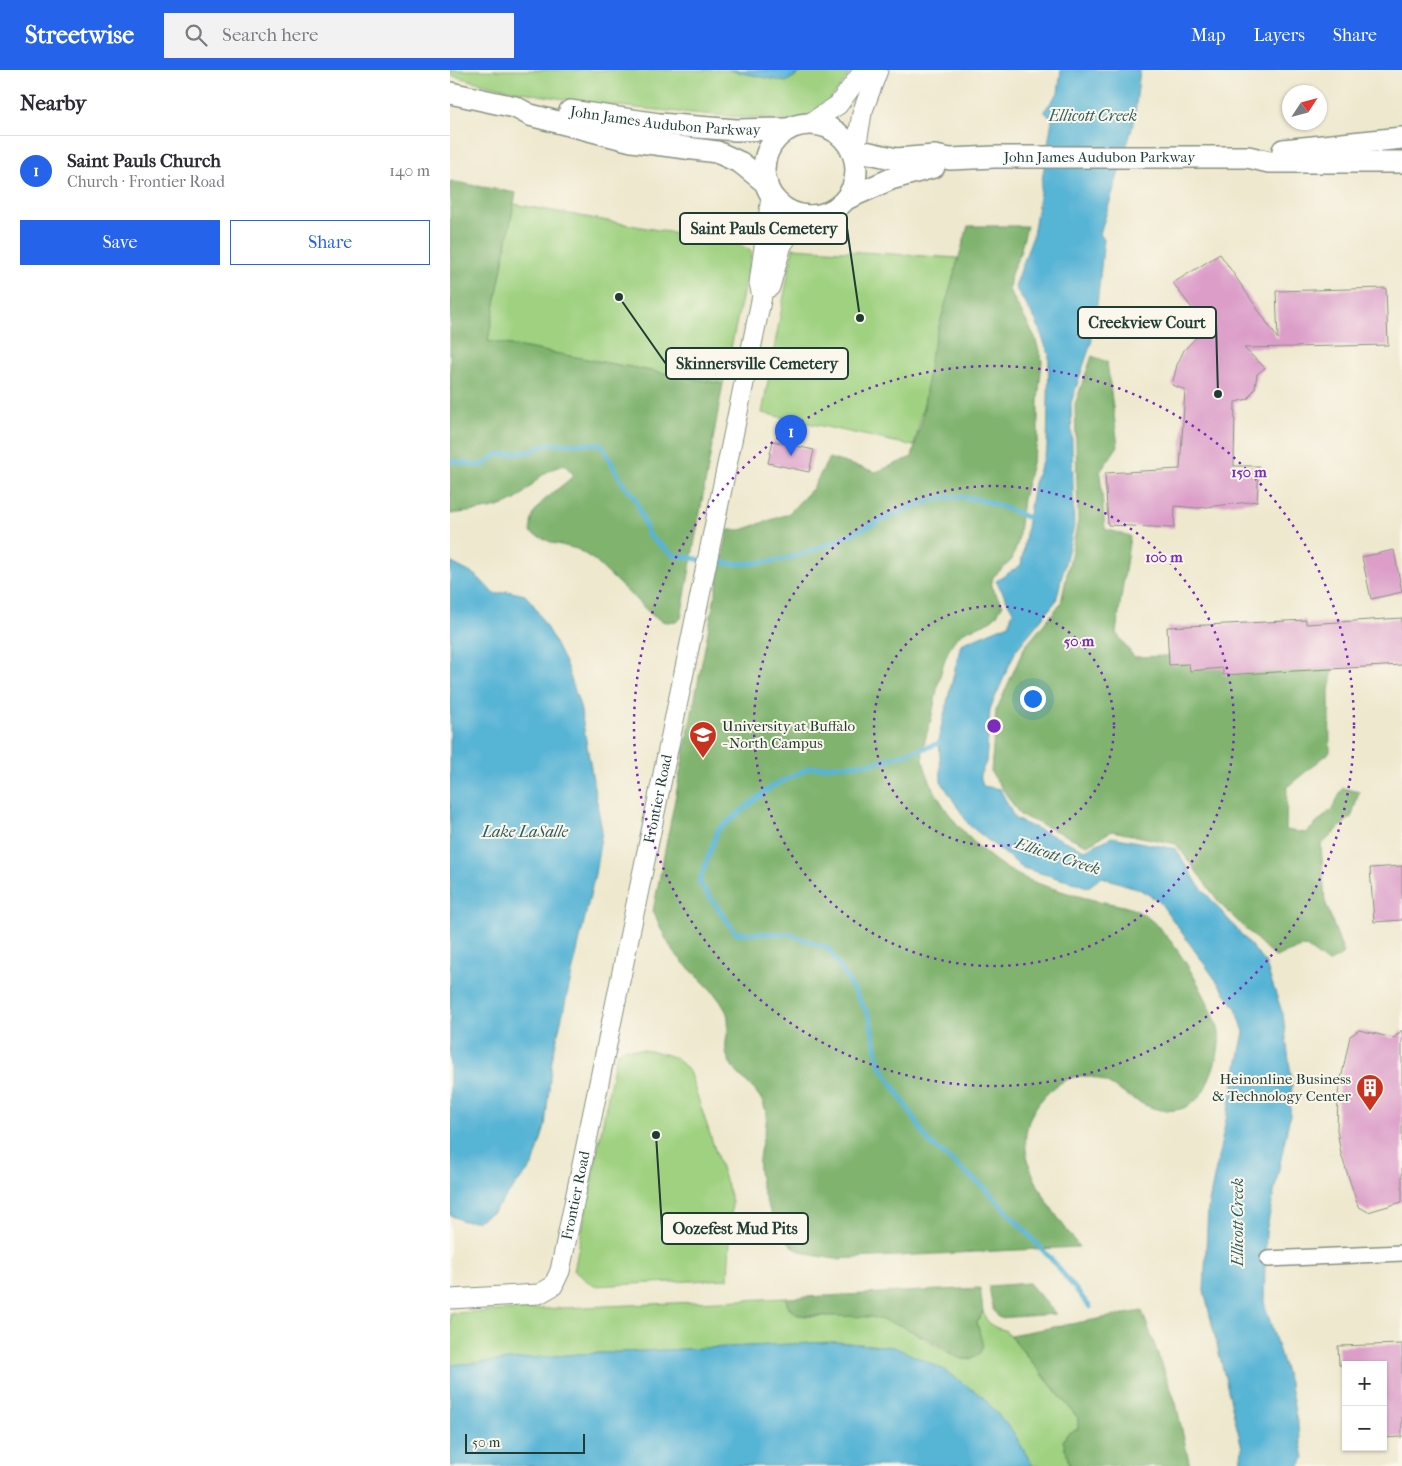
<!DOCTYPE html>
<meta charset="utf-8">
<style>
:root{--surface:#fff;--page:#f2f2f3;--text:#2b2b33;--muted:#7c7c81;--line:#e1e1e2;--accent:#2563eb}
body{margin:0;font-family:"IM FELL French Canon",serif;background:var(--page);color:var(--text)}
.controls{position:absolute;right:15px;bottom:15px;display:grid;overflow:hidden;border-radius:0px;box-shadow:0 1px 4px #0004}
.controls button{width:45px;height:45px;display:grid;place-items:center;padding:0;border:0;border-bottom:1px solid var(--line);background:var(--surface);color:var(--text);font:25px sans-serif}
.compass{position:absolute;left:832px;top:15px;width:45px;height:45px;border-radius:50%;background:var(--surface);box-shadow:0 1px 4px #0004;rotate:54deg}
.scale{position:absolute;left:15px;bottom:12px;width:120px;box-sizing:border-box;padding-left:5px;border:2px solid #1f3d34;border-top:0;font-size:14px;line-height:18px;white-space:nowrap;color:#1f3d34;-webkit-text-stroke:4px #fbf7ec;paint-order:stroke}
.you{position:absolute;left:582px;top:628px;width:18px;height:18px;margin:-12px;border:4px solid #fff;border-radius:50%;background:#1a73e8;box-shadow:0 0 0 8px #1a73e833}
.badge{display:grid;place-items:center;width:32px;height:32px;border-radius:50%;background:var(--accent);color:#fff;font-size:16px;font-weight:700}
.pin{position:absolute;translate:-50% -41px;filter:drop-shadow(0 1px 2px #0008)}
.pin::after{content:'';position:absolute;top:26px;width:18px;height:15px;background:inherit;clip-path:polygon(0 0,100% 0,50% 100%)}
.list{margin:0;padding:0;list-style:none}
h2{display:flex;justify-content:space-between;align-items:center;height:65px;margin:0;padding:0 20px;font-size:21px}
h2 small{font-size:16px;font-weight:400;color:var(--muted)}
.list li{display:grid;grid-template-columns:32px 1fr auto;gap:15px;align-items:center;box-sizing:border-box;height:70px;padding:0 20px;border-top:1px solid var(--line)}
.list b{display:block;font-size:19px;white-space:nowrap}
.list p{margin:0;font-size:16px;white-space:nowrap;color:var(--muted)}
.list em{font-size:16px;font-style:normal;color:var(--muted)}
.actions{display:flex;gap:10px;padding:15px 20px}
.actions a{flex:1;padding:11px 0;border:1px solid var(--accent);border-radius:0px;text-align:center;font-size:18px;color:var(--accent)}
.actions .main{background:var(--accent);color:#fff}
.icon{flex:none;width:28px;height:28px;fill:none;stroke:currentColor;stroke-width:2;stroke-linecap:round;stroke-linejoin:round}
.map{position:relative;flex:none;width:952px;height:1396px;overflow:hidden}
header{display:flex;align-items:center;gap:30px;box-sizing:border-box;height:70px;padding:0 25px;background:var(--accent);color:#fff}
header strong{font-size:24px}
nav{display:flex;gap:28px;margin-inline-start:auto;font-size:18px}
.search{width:350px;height:45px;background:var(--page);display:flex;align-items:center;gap:12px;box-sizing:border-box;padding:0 18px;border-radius:0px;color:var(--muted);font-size:19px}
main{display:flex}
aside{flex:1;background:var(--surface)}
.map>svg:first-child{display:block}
.green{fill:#9fd180;stroke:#5f875a}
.forest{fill:#7fb36e;stroke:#4f7851}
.water{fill:#56b4d5;stroke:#3a7884}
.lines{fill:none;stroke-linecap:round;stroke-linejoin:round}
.stream{stroke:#56b4d5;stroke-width:5}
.building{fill:#dc9ec9}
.minor-casing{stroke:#869281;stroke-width:18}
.tertiary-casing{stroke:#869281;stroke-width:21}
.secondary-casing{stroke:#869281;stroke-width:24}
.minor{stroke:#fff;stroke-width:15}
.tertiary{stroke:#fff;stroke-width:19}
.secondary{stroke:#fff;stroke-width:21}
.ring{fill:none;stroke:#7b2cbf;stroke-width:2.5;stroke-dasharray:2.5 5}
.labels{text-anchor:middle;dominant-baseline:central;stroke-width:4;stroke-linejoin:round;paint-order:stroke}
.street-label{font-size:15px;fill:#1f3d34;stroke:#fbf7ec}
.poi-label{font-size:15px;fill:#1f3d34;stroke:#fbf7ec;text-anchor:start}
.water-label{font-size:16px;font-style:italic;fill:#2d5b5c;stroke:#fbf7ec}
.centre{fill:#7b2cbf;stroke:#fbf7ec;stroke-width:2.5}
.ring-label{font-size:15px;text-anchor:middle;font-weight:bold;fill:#7b2cbf;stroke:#fbf7ec;stroke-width:4;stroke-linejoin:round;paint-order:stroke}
.leader{fill:none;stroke:#1f3d34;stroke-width:2}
.callout-dot{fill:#1f3d34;stroke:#fbf7ec;stroke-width:2}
.callout{fill:#fbf7ec;stroke:#1f3d34;stroke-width:2}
.callout-label{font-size:16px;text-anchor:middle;font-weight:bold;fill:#1f3d34}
</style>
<header>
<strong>Streetwise</strong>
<div class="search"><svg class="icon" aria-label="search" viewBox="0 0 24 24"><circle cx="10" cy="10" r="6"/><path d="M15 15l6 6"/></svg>Search here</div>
<nav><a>Map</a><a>Layers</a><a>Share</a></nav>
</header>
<main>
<aside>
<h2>Nearby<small></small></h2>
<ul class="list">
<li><span class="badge">1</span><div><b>Saint Pauls Church</b><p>Church · Frontier Road</p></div><em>140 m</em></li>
</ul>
<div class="actions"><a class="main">Save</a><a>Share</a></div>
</aside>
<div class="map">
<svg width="952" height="1396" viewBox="0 0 952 1396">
<rect width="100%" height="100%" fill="#fbf7ec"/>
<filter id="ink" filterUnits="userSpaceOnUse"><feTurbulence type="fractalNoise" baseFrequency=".02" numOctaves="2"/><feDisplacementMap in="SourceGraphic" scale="10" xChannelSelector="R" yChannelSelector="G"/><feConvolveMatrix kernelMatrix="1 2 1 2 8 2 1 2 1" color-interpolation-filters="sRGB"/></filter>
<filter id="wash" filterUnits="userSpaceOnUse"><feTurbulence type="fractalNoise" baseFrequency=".0096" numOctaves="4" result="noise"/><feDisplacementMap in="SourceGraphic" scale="20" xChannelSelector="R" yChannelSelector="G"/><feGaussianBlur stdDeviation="1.12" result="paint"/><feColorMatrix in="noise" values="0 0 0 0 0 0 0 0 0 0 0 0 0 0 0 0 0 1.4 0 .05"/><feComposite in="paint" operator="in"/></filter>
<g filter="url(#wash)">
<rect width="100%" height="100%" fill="#eee8ce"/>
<!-- green -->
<g class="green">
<path d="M0,0H279L336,12L354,0H402C390,17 374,43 353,48C348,49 343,50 337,51C227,41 107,36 0,5Z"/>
<path d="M64,134L291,175L302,182L273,314L38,271Z"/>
<path d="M343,178L508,188L464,376L312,343Z"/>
<path d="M176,978C199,981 229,981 240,1004L282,1131L278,1209L144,1216L124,1201L166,985L169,981Z"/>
<path d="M336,1228C337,1254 375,1245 391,1245C400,1245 410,1246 419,1247C458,1251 481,1277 514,1290L520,1289L529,1260L527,1253L533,1241C536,1253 543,1258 555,1260L628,1348V1359L620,1363L618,1390L620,1396H583L563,1362L444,1277L385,1272L129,1284L0,1295V1243Z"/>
</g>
<!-- forest -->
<g class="forest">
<path d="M0,111L66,123L38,271L273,314L231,548L228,551L215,552L203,546L144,490L127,479L103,473L81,463C78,434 105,424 124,405L115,395C87,401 85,417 65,430C46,441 21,441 0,444Z"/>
<path d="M518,156H577L570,183L561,204L559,220L585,267L592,291L588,331V369L573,429L568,472L562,490L543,507L541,517L553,535C550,539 547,545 544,548C532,558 514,557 504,571C491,588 486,628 481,650C478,661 471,679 473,690C483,735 529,786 570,806C589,815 623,825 644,830C664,835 679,834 697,847C724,866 755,923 767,954C773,971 766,993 759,1009C748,1042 718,1048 689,1032C670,1023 655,1007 634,1006C619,1005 603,1017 594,1027C548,1077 599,1134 629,1177L385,1189C373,1187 355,1185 345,1178C325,1163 306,1114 309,1089C310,1074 318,1059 316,1044C313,1016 281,1008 276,982C274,969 282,954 276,941C263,915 237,901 221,878C214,867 209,853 203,841L278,460H291L338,444L363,418L379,388L426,402L462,387L472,350L481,283Z"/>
<path d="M642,286L657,292L668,376L650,402L655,459L680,466L666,563L684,587L886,580L879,621L880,682L837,717L836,760L856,763L882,739L893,718L909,722L902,746L871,775L875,831L894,884L878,893L855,876L825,887L772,836L726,774L662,761L637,775L570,745L541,702L546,641L574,578L611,533L628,451L625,334Z"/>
<path d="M579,1213L606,1244L549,1248L543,1239L539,1216Z"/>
<path d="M530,1218L533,1241L527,1253L533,1276L530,1283L520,1289L509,1288L477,1268L449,1255L421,1247L348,1245C341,1241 336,1236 336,1228Z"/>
<path d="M692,1241L726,1333L740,1396H620L613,1371L617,1364L628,1359V1348L560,1265Z"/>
</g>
<!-- water -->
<g class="water">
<path d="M279,0H354L336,12Z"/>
<path d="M611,0H690L684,52L650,164L654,169L647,235L635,252L642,270L621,333L624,456L606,531L566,580L540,639L536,692L530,705L533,716L550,719L565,749L635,780L662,767L726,779L747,813L815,892L833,945L842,1013L840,1045L816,1162L814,1232L840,1316L854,1388L850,1396H790L792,1378L754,1221L758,1137L794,962L786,938L709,831L689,819L652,807L638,817L573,798L519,755L491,711L489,666L511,574L559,554L563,541L546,511L571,495L584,413L597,378L599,285L586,251L565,217L583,165L602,50L594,41L608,23Z"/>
<path d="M0,492L27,506L43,523L47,524L57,521L75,525L83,534L102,567L117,597L130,636L152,761L145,804L102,990L95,1057L83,1095L43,1142L27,1151H13L0,1145Z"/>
<path d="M385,1272L444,1277L491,1298L533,1327L563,1362L583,1396H0V1295L129,1284Z"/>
</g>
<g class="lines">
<!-- stream -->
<g class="stream">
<path d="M0,391L32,396L47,385L79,382L99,374H151L174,415L185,427L199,466L223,485L253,490"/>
<path d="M261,491C330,503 378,474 439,447C459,438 482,428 504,427C532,426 559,440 584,450"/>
<path d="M494,672L425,693L359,698L321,717L268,760L249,812L286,863L340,864L379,879L419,946L430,995L479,1072L537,1120L602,1190L640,1237"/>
</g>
</g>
<g id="blocks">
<!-- building -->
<g class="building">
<path d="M770,184L828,269L826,221L936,218L938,275L794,278L815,298L807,304L805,318L798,329L785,332L784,396H809L807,431L748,438L725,436L724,458L658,455L655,403L730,399L735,320L722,315L727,295L734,280L756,257L723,213Z"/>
<path d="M323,371L364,380L359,402L318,393Z"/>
<path d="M944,480L952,522L921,529L912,487Z"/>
<path d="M952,548V595L773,605V598L740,601L739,594L719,595L717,557L856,550V554Z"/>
<path d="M952,796V850L924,852L920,798Z"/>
<path d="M909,960L944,968L952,960V1132L918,1142L908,1136L891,1084L887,1060L888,1024L900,966Z"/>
<path d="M952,1274V1367L933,1368V1295H889L888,1276Z"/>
</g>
</g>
</g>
<g filter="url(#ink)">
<use href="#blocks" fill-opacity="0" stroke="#869281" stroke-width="1"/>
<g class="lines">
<defs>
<path id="minor" d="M818,1189L952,1183"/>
<g id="tertiary">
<path d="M360,53L388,35L414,0"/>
<path d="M402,79L408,67L412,43L428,0"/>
<path d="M320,217L332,175L338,166L361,145"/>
<path id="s1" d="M0,1229L89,1224L103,1216L110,1201L312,226L309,213L321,127"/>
</g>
<g id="secondary">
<path d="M0,23L65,37L80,45L182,71L267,82L291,93L317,114"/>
<path id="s2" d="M120,41L209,54L286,60L337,59"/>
<circle cx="360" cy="100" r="46"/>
<path id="s3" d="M402,79L446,89L485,86L500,89L545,87H798L819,92H952"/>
<path d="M833,80L952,68"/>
<path d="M396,129L441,109L484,97"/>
</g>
</defs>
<!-- minor casing -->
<use href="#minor" class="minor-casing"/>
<!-- tertiary casing -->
<use href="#tertiary" class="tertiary-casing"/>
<!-- secondary casing -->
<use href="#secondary" class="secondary-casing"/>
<!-- minor -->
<use href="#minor" class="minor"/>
<!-- tertiary -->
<use href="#tertiary" class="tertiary"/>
<!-- secondary -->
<use href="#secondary" class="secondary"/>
</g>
</g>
<!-- distance rings -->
<g class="ring">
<circle cx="544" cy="656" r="120"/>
<circle cx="544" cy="656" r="240"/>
<circle cx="544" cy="656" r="360"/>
</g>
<!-- icons -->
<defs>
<symbol id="university-pin" viewBox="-11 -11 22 30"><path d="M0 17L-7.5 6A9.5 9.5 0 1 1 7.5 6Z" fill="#c8321e" stroke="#fbf7ec"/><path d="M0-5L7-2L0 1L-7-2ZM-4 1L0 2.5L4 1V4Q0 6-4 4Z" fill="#fff"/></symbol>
<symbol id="building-pin" viewBox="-11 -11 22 30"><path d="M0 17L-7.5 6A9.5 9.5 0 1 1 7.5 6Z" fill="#c8321e" stroke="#fbf7ec"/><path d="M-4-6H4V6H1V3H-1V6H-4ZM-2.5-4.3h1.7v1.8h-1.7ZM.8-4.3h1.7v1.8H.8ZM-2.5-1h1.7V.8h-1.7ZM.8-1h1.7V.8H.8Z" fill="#fff"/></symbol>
</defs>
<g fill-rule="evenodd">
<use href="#university-pin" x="237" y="649" width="32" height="43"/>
<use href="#building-pin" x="904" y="1002" width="32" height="43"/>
</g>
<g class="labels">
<!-- street labels -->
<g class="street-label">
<text stroke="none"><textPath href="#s2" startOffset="96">John James Audubon Parkway</textPath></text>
<text stroke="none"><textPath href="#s3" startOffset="249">John James Audubon Parkway</textPath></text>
<text stroke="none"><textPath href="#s1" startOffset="604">Frontier Road</textPath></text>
<text stroke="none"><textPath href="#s1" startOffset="199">Frontier Road</textPath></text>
</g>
<!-- poi labels -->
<g class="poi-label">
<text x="272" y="656">University at Buffalo<tspan x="272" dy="17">- North Campus</tspan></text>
<text x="901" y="1009" text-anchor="end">Heinonline Business<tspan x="901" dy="17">&amp; Technology Center</tspan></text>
</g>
<!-- water labels -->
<g class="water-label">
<text x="643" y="45">Ellicott Creek</text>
<text x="75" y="761">Lake LaSalle</text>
<text transform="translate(608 786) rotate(18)">Ellicott Creek</text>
<text transform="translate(787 1152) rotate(-90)">Ellicott Creek</text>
</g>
</g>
<circle cx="544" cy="656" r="8" class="centre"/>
<g class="ring-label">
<text x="799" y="407">150 m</text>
<text x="714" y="492">100 m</text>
<text x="629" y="576">50 m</text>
</g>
<!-- callouts -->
<path class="leader" d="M410 248L397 158M768 324L766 253M169 227L216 294M206 1065L212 1158"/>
<g class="callout-dot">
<circle cx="410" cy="248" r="5"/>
<circle cx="768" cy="324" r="5"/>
<circle cx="169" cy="227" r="5"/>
<circle cx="206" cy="1065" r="5"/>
</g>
<g class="callout">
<rect x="230" y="143" width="167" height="31" rx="5"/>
<rect x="628" y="237" width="138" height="31" rx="5"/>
<rect x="216" y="278" width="182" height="31" rx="5"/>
<rect x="212" y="1143" width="146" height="31" rx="5"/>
</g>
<g class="callout-label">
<text x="314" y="164">Saint Pauls Cemetery</text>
<text x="697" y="258">Creekview Court</text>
<text x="307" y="299">Skinnersville Cemetery</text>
<text x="285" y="1164">Oozefest Mud Pits</text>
</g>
</svg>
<div class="controls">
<button>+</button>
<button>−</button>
</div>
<svg class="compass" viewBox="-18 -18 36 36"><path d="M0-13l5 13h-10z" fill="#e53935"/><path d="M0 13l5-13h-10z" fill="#7c7c81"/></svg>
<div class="scale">50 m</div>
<div class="you"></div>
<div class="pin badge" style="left:341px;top:386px">1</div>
</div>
</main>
